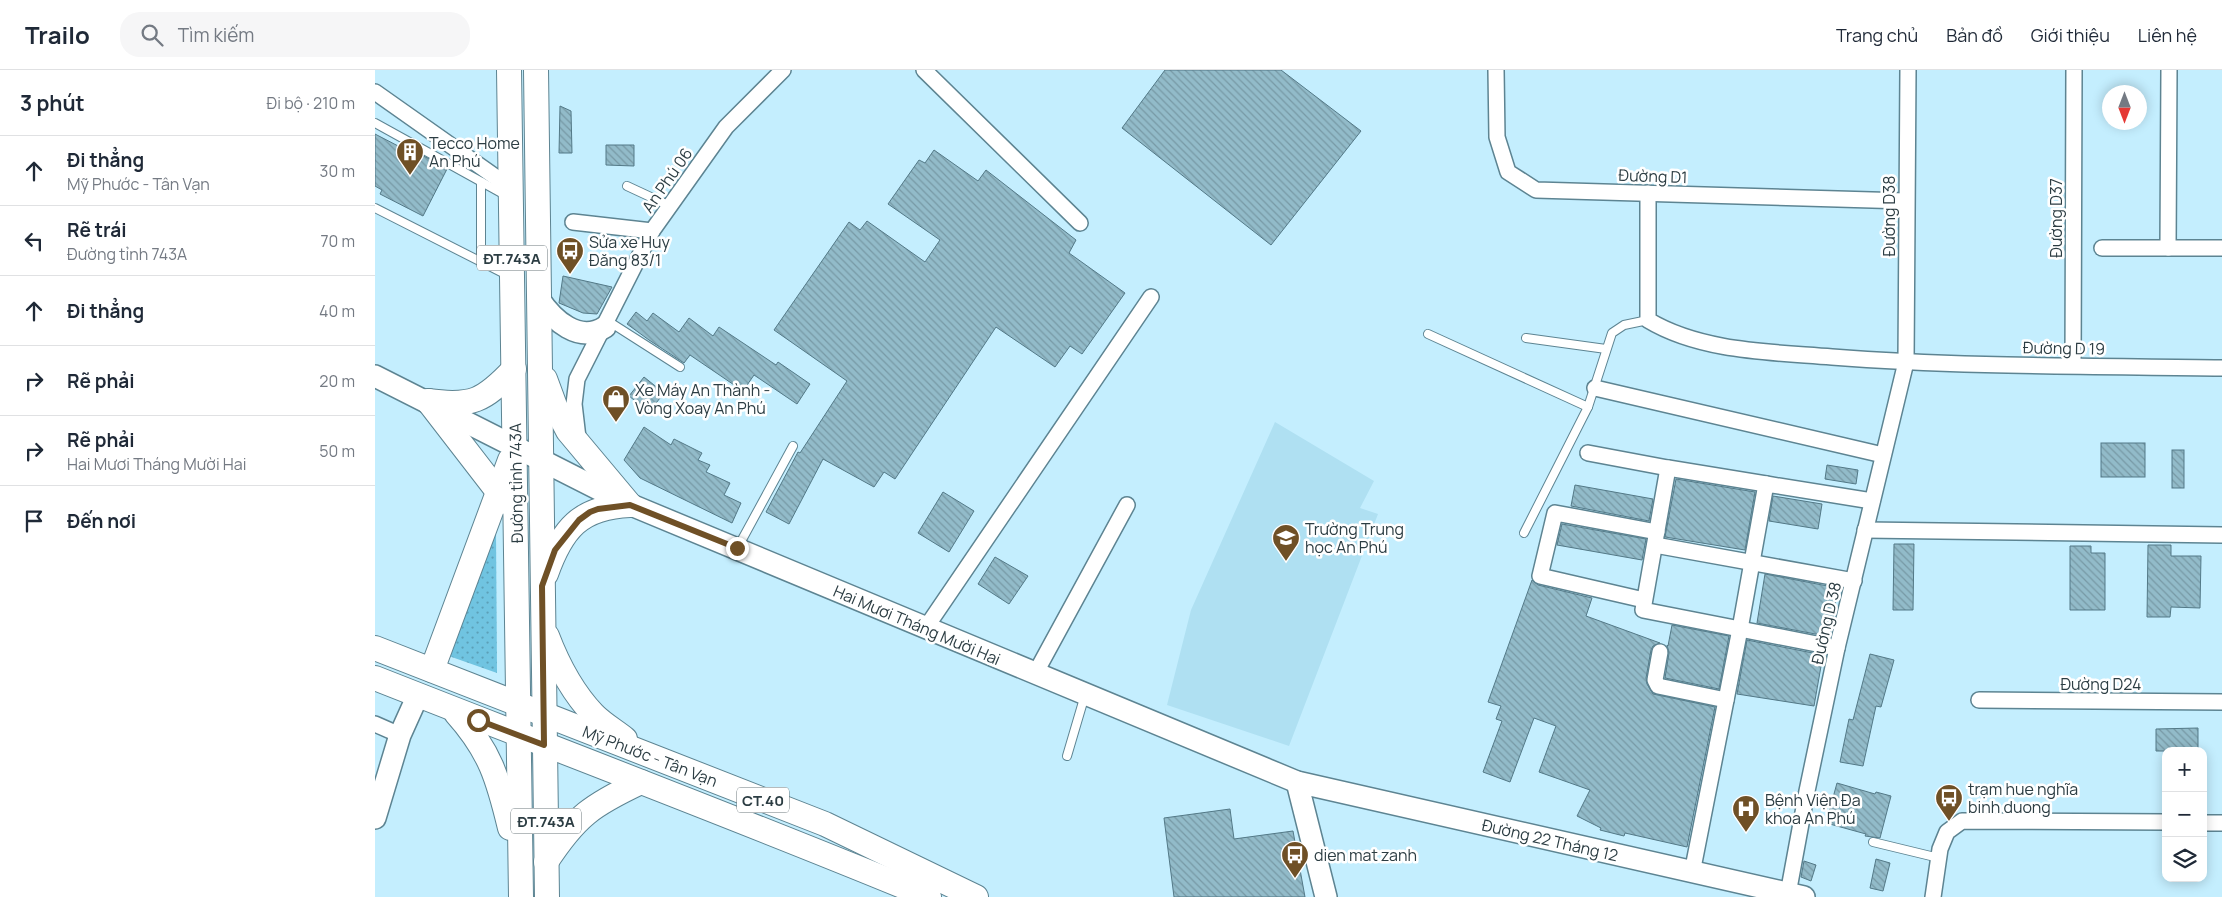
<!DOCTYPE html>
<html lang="vi">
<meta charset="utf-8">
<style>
:root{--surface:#fff;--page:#f6f6f7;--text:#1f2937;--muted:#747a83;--line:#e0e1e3}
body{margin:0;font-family:Manrope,sans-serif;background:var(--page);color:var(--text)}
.controls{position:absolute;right:15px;bottom:15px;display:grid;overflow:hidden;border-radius:10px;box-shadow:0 2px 12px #0003}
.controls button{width:45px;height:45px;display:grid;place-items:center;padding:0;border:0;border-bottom:1px solid var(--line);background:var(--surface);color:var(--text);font:25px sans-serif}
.compass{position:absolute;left:1727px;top:15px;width:45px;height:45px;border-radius:50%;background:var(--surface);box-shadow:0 2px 12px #0003;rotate:180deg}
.stop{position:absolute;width:15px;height:15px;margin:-11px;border:4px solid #6f5026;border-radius:50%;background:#fff}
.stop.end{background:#6f5026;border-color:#fff;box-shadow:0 1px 5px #0008}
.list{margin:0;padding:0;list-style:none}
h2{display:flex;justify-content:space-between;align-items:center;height:65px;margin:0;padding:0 20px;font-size:21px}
h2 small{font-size:16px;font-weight:400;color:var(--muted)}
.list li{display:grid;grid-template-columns:32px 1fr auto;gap:15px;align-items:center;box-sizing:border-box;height:70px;padding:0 20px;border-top:1px solid var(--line)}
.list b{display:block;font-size:19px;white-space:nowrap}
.list p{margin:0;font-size:16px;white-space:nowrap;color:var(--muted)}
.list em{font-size:16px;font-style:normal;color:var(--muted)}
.icon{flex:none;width:28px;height:28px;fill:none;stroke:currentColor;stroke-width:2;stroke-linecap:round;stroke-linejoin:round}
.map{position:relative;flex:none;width:1847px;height:827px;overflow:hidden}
header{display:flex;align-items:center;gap:30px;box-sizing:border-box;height:70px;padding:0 25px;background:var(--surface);border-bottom:1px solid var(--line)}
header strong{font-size:24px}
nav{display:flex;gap:28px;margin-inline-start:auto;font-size:18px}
.search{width:350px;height:45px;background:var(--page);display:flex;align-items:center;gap:12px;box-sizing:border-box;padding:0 18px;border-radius:20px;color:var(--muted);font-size:19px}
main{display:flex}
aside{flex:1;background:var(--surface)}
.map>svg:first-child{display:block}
.built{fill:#afe0f2}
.grass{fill:url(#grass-dots)}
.building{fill:url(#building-back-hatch);stroke:#537987}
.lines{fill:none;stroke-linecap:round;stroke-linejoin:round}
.lane-casing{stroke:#5d8492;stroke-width:10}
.street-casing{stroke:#5d8492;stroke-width:18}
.secondary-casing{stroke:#5d8492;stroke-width:24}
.primary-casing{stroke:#5d8492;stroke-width:26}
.lane{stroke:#fff;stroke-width:8}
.street{stroke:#fff;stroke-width:15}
.secondary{stroke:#fff;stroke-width:21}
.primary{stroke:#fff;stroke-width:24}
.route{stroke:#6f5026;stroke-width:6}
.labels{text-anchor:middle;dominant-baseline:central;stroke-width:5;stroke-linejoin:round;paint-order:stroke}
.shield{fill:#fff;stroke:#6b777b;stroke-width:1}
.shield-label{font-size:15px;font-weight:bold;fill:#2c3d43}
.poi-label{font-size:16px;fill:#2c3d43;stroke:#fff;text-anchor:start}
.street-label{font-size:16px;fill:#2c3d43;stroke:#fff}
</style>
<header>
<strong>Trailo</strong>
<div class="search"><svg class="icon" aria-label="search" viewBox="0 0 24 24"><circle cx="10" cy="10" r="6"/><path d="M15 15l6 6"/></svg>Tìm kiếm</div>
<nav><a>Trang chủ</a><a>Bản đồ</a><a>Giới thiệu</a><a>Liên hệ</a></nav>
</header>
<main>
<aside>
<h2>3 phút<small>Đi bộ · 210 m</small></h2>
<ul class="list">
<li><svg class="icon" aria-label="ahead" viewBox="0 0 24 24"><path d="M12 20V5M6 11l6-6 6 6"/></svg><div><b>Đi thẳng</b><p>Mỹ Phước - Tân Vạn</p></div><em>30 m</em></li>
<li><svg class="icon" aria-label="left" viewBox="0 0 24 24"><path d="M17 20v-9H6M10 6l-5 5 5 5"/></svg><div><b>Rẽ trái</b><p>Đường tỉnh 743A</p></div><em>70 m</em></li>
<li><svg class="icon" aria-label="ahead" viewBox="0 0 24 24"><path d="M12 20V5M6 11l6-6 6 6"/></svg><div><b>Đi thẳng</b></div><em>40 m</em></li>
<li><svg class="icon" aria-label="right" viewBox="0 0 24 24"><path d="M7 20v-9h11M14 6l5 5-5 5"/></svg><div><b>Rẽ phải</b></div><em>20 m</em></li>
<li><svg class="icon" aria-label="right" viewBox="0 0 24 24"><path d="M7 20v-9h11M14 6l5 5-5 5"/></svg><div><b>Rẽ phải</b><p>Hai Mươi Tháng Mười Hai</p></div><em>50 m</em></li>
<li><svg class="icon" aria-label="arrive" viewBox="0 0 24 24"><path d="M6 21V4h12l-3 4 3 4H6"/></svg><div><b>Đến nơi</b></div></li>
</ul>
</aside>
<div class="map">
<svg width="1847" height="827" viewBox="0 0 1847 827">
<defs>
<pattern id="grass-dots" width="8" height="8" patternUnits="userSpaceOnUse" patternTransform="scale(1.25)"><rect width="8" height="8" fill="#70c4e1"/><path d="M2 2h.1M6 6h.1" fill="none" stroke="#5ca0b8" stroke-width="1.8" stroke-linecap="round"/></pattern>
<pattern id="building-back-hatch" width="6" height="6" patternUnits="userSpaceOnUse" patternTransform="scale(1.25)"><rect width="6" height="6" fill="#92bbc9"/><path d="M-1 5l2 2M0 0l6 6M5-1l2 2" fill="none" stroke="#7799a5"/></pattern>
</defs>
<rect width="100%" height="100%" fill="#c4eefe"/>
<!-- built -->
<path class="built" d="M900,352L999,411L985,438L1003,444L914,676L792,635L816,540Z"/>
<!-- grass -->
<path class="grass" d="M121,460L122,603L71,585Z"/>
<!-- building -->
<g class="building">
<path d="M790,0H906L986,61L896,175L747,58Z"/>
<path d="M185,36L196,41L197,83H184Z"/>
<path d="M0,64L27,78L29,75L72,99L48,146L5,124L7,120L0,116Z"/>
<path d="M231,75H259V96L231,95Z"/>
<path d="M559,80L603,111L611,100L701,170L694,183L750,223L707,284L695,276L680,297L621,257L520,409L509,402L499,417L448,389L414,454L391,442L423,382L425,383L472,311L399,260L474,152L485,160L492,151L550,192L565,170L513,134L544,90L550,93Z"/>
<path d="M188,206L237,217L222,244L208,243L184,233Z"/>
<path d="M261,242L272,251L278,243L304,262L314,248L338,266L344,257L401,295L403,292L435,314L422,334L379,305L368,321L315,285L309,293L274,270L252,254Z"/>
<path d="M269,307L289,323L274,342L254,326Z"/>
<path d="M269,357L296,375L299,369L327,383L323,390L335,395L331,402L355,413L349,425L366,433L357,453L265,408L249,390Z"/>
<rect x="1726" y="373" width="44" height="34"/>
<rect x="1797" y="380" width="12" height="38"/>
<path d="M1452,395L1483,400L1481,414L1450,409Z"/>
<path d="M1301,409L1380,422L1370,480L1290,467Z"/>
<path d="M1200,415L1278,429L1274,451L1196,436Z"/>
<path d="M568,422L599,441L574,482L543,463Z"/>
<path d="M1398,426L1447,434L1443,459L1394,451Z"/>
<path d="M1187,454L1271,469L1267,490L1182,475Z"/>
<path d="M1519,474H1539L1538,540H1518Z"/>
<path d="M1773,475H1796V486H1826L1825,538L1796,537L1795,547H1772Z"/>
<path d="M1695,476H1716V483H1730V540H1695Z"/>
<path d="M620,487L653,506L634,534L603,514Z"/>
<path d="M1390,504L1463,518L1455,565L1451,566L1382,553Z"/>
<path d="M1157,510L1163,515L1217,528L1211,546L1285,573L1278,576L1276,580L1271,608L1272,614L1278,624L1340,637L1312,777L1250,763L1249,766L1225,760L1226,758L1202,746L1215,720L1164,702L1181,656L1159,648L1135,712L1108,702L1127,651L1121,649L1126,636L1113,632Z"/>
<path d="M1297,555L1354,566L1344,619L1290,608L1294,583L1292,575L1293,576Z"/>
<path d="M1372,570L1448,585L1439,636L1362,624Z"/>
<path d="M1495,584L1519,590L1506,637L1501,636L1488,696L1465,692L1474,649L1478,650Z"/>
<path d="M1823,658V681H1781V659Z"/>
<path d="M1462,713L1500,724L1501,722L1516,726L1505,768L1490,766L1491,764L1451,753Z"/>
<path d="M855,739L859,769L918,761L930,827H799L789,748Z"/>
<path d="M1501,789L1515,793L1508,821L1495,818Z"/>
<path d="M1429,791L1441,795L1436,811L1426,807Z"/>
</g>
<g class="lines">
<defs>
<g id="lane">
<path d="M0,53L132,126"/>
<path d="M106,112V192"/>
<path d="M252,116L295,136"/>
<path d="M0,138L134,206"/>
<path d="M233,251L305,297"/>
<path d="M1053,264L1213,337"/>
<path d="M1151,268L1231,279"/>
<path d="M1149,463L1213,337L1237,263L1249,255L1273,250"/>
<path d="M363,477L418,376"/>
<path d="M692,686L710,625"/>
<path d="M1498,772L1564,788"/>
</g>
<g id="street">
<path d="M549,0L705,153"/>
<path d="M1121,0L1122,67L1133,102L1161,120L1531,131"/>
<path d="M0,22L136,118"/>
<path d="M1273,123V250C1326,282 1397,282 1457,287C1587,297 1717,296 1847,298"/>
<path d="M198,152L277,161"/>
<path d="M1727,178H1847"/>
<path d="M1793,178L1794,0"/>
<path d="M1698,295L1699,0"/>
<path d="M1220,318L1508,385"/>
<path d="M203,368L199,334L202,309L277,161L351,57L408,0"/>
<path d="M1213,383L1293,398"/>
<path d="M1391,414L1293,398L1268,540L1462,578"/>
<path d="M1490,460L1847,465"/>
<path d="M1280,475L1479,511"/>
<path d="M1269,530L1165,506L1180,443L1282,462"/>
<path d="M550,559L776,227"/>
<path d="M1285,582L1280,610L1283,616L1351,630"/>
<path d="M660,604L752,435"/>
<path d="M1604,630L1847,632"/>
<path d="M0,654L25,665"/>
<path d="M1828,753H1847"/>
<path d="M1317,803L1365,559L1391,414L1497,431"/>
<path d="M1413,824L1432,721L1462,578L1531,292L1533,0"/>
<path d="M1558,827L1565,779L1572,762L1587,751L1791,752"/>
</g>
<g id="secondary">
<path d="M164,229C178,250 204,274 230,257"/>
<path d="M0,306L249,432L922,712L1429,827"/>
<path d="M922,712L951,827"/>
<path d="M0,748L25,665L43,625"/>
</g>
<g id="primary">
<path d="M134,0L146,827"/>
<path d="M161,0L172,827"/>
<path d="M170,309L180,336L193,361L255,435"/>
<path d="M53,331L131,432"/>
<path d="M53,331C97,337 109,331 139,299"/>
<path d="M171,504C187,459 205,437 255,435"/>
<path d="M172,566C183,595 198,623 219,645C228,654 240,661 250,669"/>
<path d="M0,578L450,754L601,827"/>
<path d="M57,600L135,390"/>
<path d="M0,608C185,681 371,751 554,827"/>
<path d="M81,643C115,681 123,708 135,758"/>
<path d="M171,792C201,746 217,735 266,712"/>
</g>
</defs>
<!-- lane casing -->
<use href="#lane" class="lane-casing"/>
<!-- street casing -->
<use href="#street" class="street-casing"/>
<!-- secondary casing -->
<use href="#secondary" class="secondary-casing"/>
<!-- primary casing -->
<use href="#primary" class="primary-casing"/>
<!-- lane -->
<use href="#lane" class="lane"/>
<!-- street -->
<use href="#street" class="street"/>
<!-- secondary -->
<use href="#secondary" class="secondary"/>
<!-- primary -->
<use href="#primary" class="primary"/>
</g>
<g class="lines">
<!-- route -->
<path class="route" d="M103,650L169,675L167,516L180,480L204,450L215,442L223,439L255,435L362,478"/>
</g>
<!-- icons -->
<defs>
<symbol id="building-pin" viewBox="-11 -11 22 30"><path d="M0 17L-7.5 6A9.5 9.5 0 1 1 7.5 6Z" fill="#6f5026" stroke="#fff"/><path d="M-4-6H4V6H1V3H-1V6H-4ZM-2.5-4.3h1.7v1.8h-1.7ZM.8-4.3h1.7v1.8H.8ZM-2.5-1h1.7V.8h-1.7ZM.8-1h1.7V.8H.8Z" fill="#fff"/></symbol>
<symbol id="bus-pin" viewBox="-11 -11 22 30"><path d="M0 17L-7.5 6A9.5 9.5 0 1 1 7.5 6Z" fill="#6f5026" stroke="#fff"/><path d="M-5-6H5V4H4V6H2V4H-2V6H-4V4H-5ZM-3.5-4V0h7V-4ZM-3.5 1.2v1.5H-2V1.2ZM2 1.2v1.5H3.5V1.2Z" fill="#fff"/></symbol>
<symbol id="shop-pin" viewBox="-11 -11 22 30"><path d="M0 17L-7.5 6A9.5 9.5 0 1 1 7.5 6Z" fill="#6f5026" stroke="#fff"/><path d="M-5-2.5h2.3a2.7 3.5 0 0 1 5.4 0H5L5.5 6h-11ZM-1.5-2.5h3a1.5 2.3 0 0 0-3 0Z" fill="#fff"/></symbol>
<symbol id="school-pin" viewBox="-11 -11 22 30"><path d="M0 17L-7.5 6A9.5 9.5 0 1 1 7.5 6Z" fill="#6f5026" stroke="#fff"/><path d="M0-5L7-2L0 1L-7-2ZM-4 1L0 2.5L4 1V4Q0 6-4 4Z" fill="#fff"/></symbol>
<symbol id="hospital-pin" viewBox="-11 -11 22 30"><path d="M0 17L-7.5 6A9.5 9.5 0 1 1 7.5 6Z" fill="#6f5026" stroke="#fff"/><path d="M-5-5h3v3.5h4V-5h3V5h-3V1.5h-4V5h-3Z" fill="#fff"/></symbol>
</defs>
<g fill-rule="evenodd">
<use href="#building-pin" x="19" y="66" width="32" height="43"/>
<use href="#bus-pin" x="179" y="165" width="32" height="43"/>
<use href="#shop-pin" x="225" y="313" width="32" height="43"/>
<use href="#school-pin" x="895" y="452" width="32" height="43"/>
<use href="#bus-pin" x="1558" y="712" width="32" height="43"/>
<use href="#hospital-pin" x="1355" y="723" width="32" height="43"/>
<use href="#bus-pin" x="904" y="769" width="32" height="43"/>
</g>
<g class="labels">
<!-- shield labels -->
<g class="shield">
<rect x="102" y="175.5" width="70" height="25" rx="4"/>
<rect x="362" y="717.5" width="52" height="25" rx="4"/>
<rect x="136" y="738.5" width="70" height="25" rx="4"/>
</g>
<g class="shield-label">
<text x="137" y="188">ĐT.743A</text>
<text x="388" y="730">CT.40</text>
<text x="171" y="751">ĐT.743A</text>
</g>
<!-- poi labels -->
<g class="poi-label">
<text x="54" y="73">Tecco Home<tspan x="54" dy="18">An Phú</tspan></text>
<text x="214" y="172">Sửa xe Huy<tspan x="214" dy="18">Đăng 83/1</tspan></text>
<text x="260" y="320">Xe Máy An Thành -<tspan x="260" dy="18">Vòng Xoay An Phú</tspan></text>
<text x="930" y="459">Trường Trung<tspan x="930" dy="18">học An Phú</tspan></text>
<text x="1593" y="719">trạm hue nghĩa<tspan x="1593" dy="18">binh duong</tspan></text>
<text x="1390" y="730">Bệnh Viện Đa<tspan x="1390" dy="18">khoa An Phú</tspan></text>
<text x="939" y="785">dien mat zanh</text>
</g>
<!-- street labels -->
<g class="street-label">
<text transform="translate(1278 106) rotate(2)">Đường D1</text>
<text transform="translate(292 110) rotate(-55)">An Phú 06</text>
<text transform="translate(1514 146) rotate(-90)">Đường D38</text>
<text transform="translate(1681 148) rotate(-90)">Đường D37</text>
<text transform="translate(1689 278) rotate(1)">Đường D 19</text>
<text transform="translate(141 413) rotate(-91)">Đường tỉnh 743A</text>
<text transform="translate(1451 553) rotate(-77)">Đường D 38</text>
<text transform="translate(542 555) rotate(23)">Hai Mươi Tháng Mười Hai</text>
<text x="1726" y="614">Đường D24</text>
<text transform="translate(275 686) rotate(21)">Mỹ Phước - Tân Vạn</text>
<text transform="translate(1175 770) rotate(13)">Đường 22 Tháng 12</text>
</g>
</g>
</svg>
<div class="controls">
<button>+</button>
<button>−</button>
<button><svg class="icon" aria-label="layers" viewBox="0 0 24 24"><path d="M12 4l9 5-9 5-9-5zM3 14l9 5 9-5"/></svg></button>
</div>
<svg class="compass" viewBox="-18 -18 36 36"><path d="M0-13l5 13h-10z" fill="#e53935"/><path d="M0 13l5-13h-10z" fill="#747a83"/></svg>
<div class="stop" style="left:103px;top:650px"></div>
<div class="stop end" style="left:362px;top:478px"></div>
</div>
</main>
